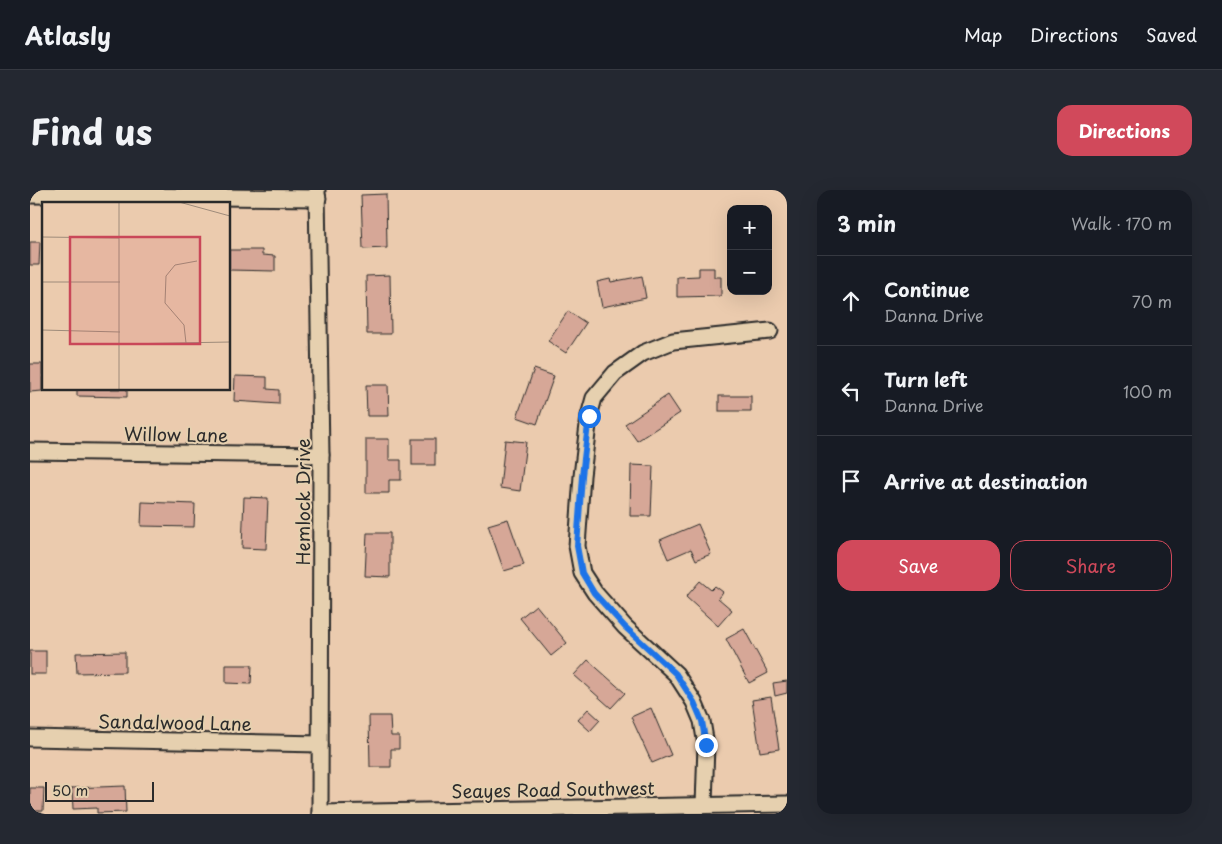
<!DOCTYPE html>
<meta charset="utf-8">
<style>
:root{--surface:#171b24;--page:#242831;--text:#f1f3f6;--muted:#9ea1a6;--line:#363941;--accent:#d1495b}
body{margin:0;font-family:"Playpen Sans",sans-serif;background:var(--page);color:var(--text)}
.controls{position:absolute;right:15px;top:15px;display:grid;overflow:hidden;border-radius:10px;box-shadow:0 5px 20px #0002}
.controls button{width:45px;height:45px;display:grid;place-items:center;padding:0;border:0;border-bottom:1px solid var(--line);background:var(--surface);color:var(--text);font:25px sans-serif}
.scale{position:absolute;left:15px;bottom:12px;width:109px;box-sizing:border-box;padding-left:5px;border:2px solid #2b2b2b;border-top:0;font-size:14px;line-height:18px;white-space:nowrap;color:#2b2b2b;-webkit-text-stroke:4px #e6d0af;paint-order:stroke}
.stop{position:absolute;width:15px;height:15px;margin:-11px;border:4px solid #1a73e8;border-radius:50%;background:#fff}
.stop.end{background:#1a73e8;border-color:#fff;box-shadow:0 1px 5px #0008}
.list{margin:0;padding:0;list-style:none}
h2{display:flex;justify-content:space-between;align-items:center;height:65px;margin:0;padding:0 20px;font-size:21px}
h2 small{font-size:16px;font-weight:400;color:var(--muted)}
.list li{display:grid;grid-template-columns:32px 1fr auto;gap:15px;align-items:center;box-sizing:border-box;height:90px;padding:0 20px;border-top:1px solid var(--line)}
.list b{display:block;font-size:19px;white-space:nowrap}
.list p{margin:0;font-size:16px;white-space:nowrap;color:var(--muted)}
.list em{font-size:16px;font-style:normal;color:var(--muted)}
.actions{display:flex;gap:10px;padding:15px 20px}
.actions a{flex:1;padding:11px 0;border:1px solid var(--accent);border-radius:15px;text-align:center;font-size:18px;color:var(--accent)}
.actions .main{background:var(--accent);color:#fff}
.icon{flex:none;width:28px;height:28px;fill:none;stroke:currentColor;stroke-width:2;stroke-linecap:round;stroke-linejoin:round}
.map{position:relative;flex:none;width:757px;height:624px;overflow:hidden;border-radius:15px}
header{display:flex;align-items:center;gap:30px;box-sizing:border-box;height:70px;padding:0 25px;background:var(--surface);border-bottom:1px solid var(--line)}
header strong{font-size:24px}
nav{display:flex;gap:28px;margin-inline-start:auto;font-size:18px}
.intro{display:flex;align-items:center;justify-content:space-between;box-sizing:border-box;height:120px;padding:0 30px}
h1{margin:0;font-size:35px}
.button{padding:12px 22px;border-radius:15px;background:var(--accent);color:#fff;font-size:18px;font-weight:700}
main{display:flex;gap:30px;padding:0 30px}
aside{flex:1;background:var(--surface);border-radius:15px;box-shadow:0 5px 20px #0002}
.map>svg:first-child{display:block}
.building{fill:#d6a797;stroke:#2b2b2b}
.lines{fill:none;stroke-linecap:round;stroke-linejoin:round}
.street-casing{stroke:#2b2b2b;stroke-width:19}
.street{stroke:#e6d0af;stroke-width:15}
.route{stroke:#1a73e8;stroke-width:6}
.labels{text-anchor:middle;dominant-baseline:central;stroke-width:4;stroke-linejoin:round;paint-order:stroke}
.street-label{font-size:18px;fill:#2b2b2b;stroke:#e6d0af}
.inset-road{fill:none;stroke:#9e8b7a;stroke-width:1}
.view{fill:#c94859;fill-opacity:0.15;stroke:#c94859;stroke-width:2.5}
.inset-edge{fill:none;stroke:#2b2b2b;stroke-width:2.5}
</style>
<header>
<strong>Atlasly</strong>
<nav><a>Map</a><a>Directions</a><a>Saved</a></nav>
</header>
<div class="intro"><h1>Find us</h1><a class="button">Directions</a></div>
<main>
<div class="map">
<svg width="757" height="624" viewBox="0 0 757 624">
<rect width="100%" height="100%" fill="#ebcbae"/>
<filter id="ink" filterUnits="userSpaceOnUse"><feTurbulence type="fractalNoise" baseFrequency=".02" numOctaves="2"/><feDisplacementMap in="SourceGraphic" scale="10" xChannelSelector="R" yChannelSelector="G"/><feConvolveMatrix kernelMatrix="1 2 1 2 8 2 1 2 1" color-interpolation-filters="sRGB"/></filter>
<g filter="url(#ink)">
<!-- building -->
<g class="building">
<path d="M356,4L357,58L333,59L331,5Z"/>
<path d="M0,52H10L9,75H0Z"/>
<path d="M199,60H232V65L245,66V81L199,80Z"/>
<path d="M669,78H684V87H691V106L647,107V87L669,86Z"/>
<path d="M360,85L361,144H337L336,86Z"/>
<path d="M612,86L616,108L572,117L567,92L580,89L581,92Z"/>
<path d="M538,121L556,133L536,163L518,151Z"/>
<path d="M0,174H12V201L0,202Z"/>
<path d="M504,179L524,186L507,234L487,227Z"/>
<path d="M205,186L237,187V199L249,200V214L204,211Z"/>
<path d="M336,195H358L359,226H337Z"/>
<path d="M47,199H97V207L47,206Z"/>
<path d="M638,205L650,223L607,251L595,234Z"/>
<rect x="689" y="206" width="32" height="15"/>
<path d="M336,249H359V270H371V290H359V303H336Z"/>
<rect x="382" y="249" width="23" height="26"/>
<path d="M475,250L496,252L490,301L470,298Z"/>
<path d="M601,275L623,276L621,326H600Z"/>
<path d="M214,307L238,308L236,359L212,358Z"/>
<path d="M112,312L165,314L164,337L111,336Z"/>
<path d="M478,329L494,375L474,381L458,335Z"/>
<path d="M668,334L681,364L666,370L661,359L638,369L630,350Z"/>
<path d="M337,343H360V387L335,386Z"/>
<path d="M670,391L681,400L685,396L693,402L688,408L702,420L688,436L656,407Z"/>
<path d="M506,415L537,453L521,466L490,428Z"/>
<path d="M714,439L738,483L719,493L696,449Z"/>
<rect x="0" y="461" width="16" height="23"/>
<path d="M95,462V482L47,483L46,463Z"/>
<path d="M558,470L595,503L581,518L544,485Z"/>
<path d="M196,475H222L221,494L196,493Z"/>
<path d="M757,491V503L745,506L743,493Z"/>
<path d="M741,507L749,559L730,562L722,510Z"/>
<path d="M621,518L641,565L622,573L601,527Z"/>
<path d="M558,519L570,530L560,541L548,530Z"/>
<path d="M339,526H360L361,546H369V559H361V577H340Z"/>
<path d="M95,596L96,622L67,623V618L43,619L42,598Z"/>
<path d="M0,598H14L13,621H0Z"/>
</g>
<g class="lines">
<defs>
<g id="street">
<path d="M287,0L291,265L290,624"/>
<path d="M0,5L288,8"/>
<path d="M0,261L291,265"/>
<path d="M0,548L290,554"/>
<path d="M674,615L676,555L672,531L664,512L646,484L595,437L565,403L552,383L547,356L552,286L559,226L564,208L585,183L613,163L643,151L740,141"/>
<path d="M290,623L757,614"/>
</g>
</defs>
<!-- street casing -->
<use href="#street" class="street-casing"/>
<!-- street -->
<use href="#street" class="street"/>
</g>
</g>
<g class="lines" filter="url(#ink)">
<!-- route -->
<path class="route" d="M559,226L552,286L547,356L552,383L564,403L595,437L646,484L664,512L672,531L676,555"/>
</g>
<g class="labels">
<!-- street labels -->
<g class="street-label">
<text transform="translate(146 244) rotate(1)">Willow Lane</text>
<text transform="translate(272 312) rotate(-90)">Hemlock Drive</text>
<text transform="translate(145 532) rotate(1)">Sandalwood Lane</text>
<text transform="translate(523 599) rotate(-1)">Seayes Road Southwest</text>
</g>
</g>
<!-- overview -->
<g transform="translate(12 12)">
<rect width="188" height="188" fill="#ebcbae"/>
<path class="inset-road" d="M137,0L188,14M0,35L77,36M0,80H78M0,128L78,130M144,141L142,123L123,101L124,74L133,63L155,59M78,142L188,140M77,187V0"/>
<path class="view" d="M28,35H158V142H28Z"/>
<rect width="188" height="188" class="inset-edge"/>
</g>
</svg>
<div class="controls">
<button>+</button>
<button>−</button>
</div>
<div class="scale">50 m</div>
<div class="stop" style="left:559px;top:226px"></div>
<div class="stop end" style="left:676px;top:555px"></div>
</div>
<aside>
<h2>3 min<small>Walk · 170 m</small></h2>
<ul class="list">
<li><svg class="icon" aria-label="ahead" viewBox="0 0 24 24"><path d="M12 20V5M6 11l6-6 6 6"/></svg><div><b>Continue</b><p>Danna Drive</p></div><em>70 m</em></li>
<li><svg class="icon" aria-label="left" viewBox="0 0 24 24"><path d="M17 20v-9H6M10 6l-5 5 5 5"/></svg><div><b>Turn left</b><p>Danna Drive</p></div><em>100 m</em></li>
<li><svg class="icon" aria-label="arrive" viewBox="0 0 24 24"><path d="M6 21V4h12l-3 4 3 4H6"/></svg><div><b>Arrive at destination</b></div></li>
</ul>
<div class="actions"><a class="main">Save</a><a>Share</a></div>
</aside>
</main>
